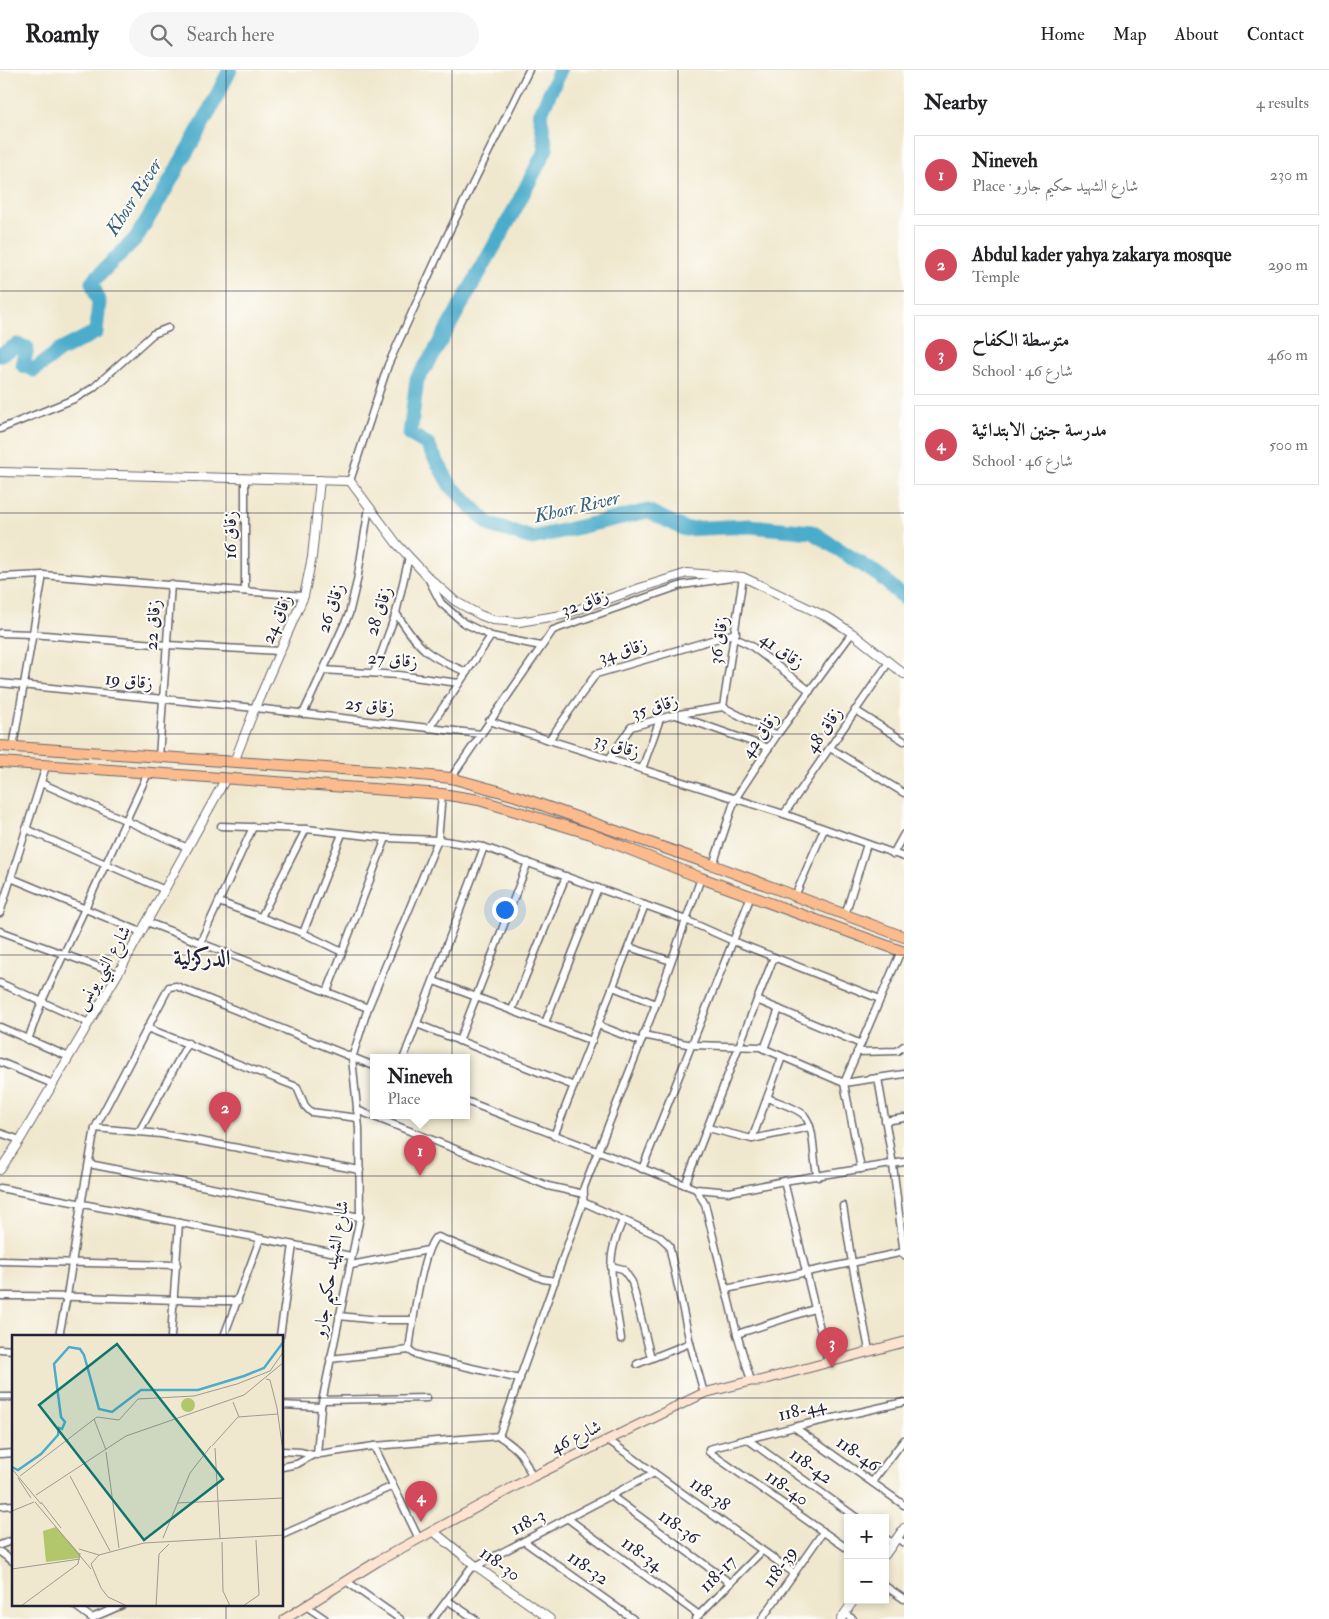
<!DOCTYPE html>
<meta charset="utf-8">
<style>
:root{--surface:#fff;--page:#f6f6f6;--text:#202124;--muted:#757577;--line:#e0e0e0;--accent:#d1495b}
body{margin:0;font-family:"IM FELL Double Pica",Amiri,serif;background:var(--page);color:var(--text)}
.controls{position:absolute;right:15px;bottom:15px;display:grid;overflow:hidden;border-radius:0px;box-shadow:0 2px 8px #0003}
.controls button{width:45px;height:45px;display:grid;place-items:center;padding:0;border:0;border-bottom:1px solid var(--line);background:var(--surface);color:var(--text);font:25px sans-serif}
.you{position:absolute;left:504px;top:839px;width:18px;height:18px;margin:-12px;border:4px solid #fff;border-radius:50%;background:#1a73e8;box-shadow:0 0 0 8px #1a73e833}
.badge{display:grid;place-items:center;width:32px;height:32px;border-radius:50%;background:var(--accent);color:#fff;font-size:16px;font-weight:700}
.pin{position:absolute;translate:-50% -41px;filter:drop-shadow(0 1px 2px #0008)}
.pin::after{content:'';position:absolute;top:26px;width:18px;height:15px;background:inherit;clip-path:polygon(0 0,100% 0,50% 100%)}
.popup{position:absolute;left:370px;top:984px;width:100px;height:65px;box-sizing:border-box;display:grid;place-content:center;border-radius:0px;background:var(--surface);filter:drop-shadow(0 1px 4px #0005);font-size:16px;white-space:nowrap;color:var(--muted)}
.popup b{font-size:19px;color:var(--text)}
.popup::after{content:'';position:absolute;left:50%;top:100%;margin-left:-10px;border:10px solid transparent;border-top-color:var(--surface)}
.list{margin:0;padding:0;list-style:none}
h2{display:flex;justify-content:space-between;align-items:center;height:65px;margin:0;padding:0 20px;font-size:21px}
h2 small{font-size:16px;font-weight:400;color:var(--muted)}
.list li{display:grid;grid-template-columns:32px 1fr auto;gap:15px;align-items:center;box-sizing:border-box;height:80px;margin:0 10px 10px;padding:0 10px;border:1px solid var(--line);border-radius:0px}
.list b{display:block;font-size:19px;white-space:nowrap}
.list p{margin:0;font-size:16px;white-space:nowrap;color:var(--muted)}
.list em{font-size:16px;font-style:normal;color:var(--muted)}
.icon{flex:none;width:28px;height:28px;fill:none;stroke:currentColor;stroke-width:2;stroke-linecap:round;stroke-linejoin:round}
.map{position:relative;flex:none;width:904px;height:1549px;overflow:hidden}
header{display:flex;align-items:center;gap:30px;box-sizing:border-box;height:70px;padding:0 25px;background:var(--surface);border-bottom:1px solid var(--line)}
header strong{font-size:24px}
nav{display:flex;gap:28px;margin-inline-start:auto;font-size:18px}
.search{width:350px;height:45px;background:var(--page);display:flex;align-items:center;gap:12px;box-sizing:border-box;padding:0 18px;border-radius:28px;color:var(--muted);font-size:19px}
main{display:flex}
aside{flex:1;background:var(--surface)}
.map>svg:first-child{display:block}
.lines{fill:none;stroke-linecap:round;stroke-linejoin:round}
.river{stroke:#4baccb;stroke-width:15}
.minor-casing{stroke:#6a676e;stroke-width:9}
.tertiary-casing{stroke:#6a676e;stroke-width:10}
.secondary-casing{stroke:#6a676e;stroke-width:11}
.primary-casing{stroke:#6a676e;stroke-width:12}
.minor{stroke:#fff;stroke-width:6}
.tertiary{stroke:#fff;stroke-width:8}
.secondary{stroke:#fde4d1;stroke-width:9}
.primary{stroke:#fbbb8d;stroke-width:10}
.grid{fill:none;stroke:#22223b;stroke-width:1;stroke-opacity:0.55}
.labels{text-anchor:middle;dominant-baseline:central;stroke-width:4;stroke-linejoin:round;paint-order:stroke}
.street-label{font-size:18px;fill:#22223b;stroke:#fdfcf7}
.water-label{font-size:19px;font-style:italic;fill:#34607c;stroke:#fdfcf7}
.district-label{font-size:22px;font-weight:bold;fill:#22223b;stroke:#fdfcf7}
.inset-river{fill:none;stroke:#4baccb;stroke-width:2.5}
.inset-road{fill:none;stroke:#9e9993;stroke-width:1}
.view{fill:#0f766e;fill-opacity:0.15;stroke:#0f766e;stroke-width:2.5}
.inset-edge{fill:none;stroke:#22223b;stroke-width:2.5}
</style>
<header>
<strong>Roamly</strong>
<div class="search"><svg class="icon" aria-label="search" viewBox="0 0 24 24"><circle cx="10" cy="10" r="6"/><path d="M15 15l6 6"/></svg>Search here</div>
<nav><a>Home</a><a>Map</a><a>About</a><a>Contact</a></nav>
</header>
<main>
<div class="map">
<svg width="904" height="1549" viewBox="0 0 904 1549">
<rect width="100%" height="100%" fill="#fdfcf7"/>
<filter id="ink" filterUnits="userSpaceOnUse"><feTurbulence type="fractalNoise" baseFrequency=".02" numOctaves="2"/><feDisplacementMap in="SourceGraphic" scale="10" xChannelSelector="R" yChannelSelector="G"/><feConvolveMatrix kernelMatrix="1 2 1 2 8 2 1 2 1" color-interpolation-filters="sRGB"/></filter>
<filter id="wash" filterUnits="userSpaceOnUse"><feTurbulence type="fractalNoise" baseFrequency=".0096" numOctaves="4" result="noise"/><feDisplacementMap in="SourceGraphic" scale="20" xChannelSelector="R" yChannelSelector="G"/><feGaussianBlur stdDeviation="1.12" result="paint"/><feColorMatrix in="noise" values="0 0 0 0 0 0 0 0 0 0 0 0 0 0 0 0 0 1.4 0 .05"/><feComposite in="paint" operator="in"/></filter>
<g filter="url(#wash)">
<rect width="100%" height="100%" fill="#f0e8ce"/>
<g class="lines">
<!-- river -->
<g class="river">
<path d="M560,0L540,45L546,79L515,139L431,288L417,309L410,364L427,374L450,415L490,455L532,468L648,441L685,459L750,456L812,462L880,506L904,528"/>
<path d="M0,285L17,275L27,278L23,295L34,300L59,281L96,262L99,233L92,212L136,168L160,129L206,47L230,0"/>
</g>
</g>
</g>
<g filter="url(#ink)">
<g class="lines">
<defs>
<g id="minor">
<path d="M0,359L74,329L93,318L153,264L168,258"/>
<path d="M245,408V521"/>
<path d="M350,411L388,295L446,168L529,0"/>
<path d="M0,507L43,505L304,526"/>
<path d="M429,510L441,533L464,553L491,566L541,576"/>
<path d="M396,543C419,579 428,587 467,602"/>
<path d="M0,563L32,564L167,575L280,581"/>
<path d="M735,568L750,575L810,621"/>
<path d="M323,600L398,605L459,613"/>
<path d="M374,603L396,543L409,487"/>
<path d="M0,613L255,638L481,664"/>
<path d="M723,637L743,507H741"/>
<path d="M723,637L777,665"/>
<path d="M855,640L904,671"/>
<path d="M303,644L349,544L357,511L369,437"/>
<path d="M676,645L769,678"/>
<path d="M489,651L784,744L904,787"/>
<path d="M429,658L491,566"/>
<path d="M549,670L596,604L736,563"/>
<path d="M13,677L43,505"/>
<path d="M830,678L904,723"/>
<path d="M159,687L171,514"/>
<path d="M609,689L631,657L673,645L723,637"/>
<path d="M642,699L660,649"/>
<path d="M451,708L553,560L682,515L731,508"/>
<path d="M41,713L188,778"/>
<path d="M784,744L889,592"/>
<path d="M221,756L306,759L386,768L438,770L484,777L686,850L733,871L880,929"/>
<path d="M26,759L165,820"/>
<path d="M893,784L904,764"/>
<path d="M713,795L735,729L777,665L852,563"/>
<path d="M11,808L141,862"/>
<path d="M795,826L824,759"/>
<path d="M219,832L303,863L342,882"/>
<path d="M0,843L46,696"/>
<path d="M845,845L867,774"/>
<path d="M261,847L306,759"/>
<path d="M147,852L368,938"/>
<path d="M0,861L118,904"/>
<path d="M303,863L342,764"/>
<path d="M200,873L253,757"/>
<path d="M629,877L671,891"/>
<path d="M774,887L757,930L861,974"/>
<path d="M434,911L592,971"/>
<path d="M0,913L89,953"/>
<path d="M613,917L656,934"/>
<path d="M327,922L386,768"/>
<path d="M512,940L566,806"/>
<path d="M545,953L598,818"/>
<path d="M417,954L574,1016"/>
<path d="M598,955L641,972"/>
<path d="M0,957L69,987"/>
<path d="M147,958L297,1017L305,1036L311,1042L358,1048"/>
<path d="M643,965L692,975L760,977L844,1013L904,1004"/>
<path d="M28,970L42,931L148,703"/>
<path d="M459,971L528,792"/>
<path d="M764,979L779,939"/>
<path d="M857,982L897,981L904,976"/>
<path d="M404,987L484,777"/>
<path d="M0,992L53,1014"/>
<path d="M878,1008L893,1095L904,1185"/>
<path d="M768,1028C777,1032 797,1038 804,1045C816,1058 812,1090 818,1107"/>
<path d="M466,1031L696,1119L730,1122L784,1111L904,1092"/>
<path d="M357,1040L548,1116L584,1124"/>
<path d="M885,1051L904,1048"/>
<path d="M95,1058L161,1064L360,1100"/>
<path d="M708,1058L752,1069L810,1057"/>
<path d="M139,1062L188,973"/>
<path d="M0,1063L20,1070"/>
<path d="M554,1066L645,835"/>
<path d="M752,1069L782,987"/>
<path d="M89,1094L360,1147"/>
<path d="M642,1099L751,826"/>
<path d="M861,1099L844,1013L901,881"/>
<path d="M784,1111L828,1292"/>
<path d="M685,1115L757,930"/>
<path d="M0,1118L351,1186"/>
<path d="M696,1119L705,1134L737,1264L751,1311"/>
<path d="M583,1132L659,1166L669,1175L690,1273L704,1323"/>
<path d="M843,1136L852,1193L869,1280"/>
<path d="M0,1191L177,1195"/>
<path d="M351,1195L428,1180"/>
<path d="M611,1196L623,1199L632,1212L651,1288"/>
<path d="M726,1219L904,1182"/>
<path d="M0,1226C79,1225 159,1231 238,1231"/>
<path d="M339,1246L378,1250H413"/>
<path d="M737,1264L814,1239"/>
<path d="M59,1266L67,1226L81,1135L95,1058L169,917L176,916L374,996"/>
<path d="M171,1266L179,1153"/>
<path d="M224,1266L260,1169"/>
<path d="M280,1266L293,1175"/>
<path d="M621,1269C618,1244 609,1208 612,1184C614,1172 618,1161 623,1150"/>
<path d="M0,1279L14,1280"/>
<path d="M409,1280C412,1257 422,1183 435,1168L438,1167L543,1209L555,1211"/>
<path d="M330,1289L409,1280L415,1284L424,1287L520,1309"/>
<path d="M637,1294L690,1273"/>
<path d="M0,1327H14"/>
<path d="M323,1330L427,1328"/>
<path d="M282,1335L321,1337"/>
<path d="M794,1357L904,1435"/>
<path d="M499,1366L583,1132L584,1117L656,934L701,808"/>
<path d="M747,1369L857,1448"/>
<path d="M608,1370L794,1503"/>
<path d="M374,1376L419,1469"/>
<path d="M282,1381L300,1382L313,1385"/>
<path d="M0,1384L14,1383"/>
<path d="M317,1385L321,1337L360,1147L359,1058L352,988L368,938L438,770L442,724"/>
<path d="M282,1397L297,1394L313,1385L374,1376L499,1366C520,1380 523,1384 532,1407"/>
<path d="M872,1412L904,1370"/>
<path d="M610,1425L730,1513"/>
<path d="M0,1436L14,1435"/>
<path d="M567,1448L699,1545"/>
<path d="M282,1465L393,1416"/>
<path d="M885,1468L893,1473"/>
<path d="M897,1468L904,1473"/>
<path d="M525,1472L633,1549"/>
<path d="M0,1475L14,1470"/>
<path d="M848,1479L709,1382V1379L794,1357L904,1332"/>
<path d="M0,1482L14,1492"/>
<path d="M346,1511L400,1549"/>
<path d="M885,1516L904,1529"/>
<path d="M447,1530L475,1549"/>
<path d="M74,1535L93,1549"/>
<path d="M306,1536L325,1549"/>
<path d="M845,1544L853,1549"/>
<path d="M92,1548L122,1535"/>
<path d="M433,1549L470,1499L654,1403"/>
<path d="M695,1549L762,1481"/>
<path d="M762,1549L823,1462"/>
</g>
<g id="tertiary">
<path d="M0,402L350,411L397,474L428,507L455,531L480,545L493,550L519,552L562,545L640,518L687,503L743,507L831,549L852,563L904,604"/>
<path d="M234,692L255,638L304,526L312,487L320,410"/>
<path d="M0,1100L20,1070L123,895L226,708"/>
<path d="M433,1461L476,1496L550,1549"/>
<path d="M885,1485L904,1458"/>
<path d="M841,1549L854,1530"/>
</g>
<path id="secondary" d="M285,1549L378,1491L532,1407L704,1323L751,1311H759L904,1272"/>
<g id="primary">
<path d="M0,676L400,703L451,708L516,726L713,795L904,867"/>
<path d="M0,692L442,724L479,730L591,764L701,808L904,882"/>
</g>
</defs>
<!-- minor casing -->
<use href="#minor" class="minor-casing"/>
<!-- tertiary casing -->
<use href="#tertiary" class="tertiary-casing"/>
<!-- secondary casing -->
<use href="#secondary" class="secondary-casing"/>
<!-- primary casing -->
<use href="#primary" class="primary-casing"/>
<!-- minor -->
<use href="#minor" class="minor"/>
<!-- tertiary -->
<use href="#tertiary" class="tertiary"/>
<!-- secondary -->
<use href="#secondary" class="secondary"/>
<!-- primary -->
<use href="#primary" class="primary"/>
</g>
</g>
<!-- grid -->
<path class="grid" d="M226,0V1266M452,0V1549M678,0V1549M0,221H904M0,443H904M0,664H904M0,885H904M0,1106H904M0,1328H14M282,1328H904M226,1535V1549"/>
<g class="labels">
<!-- street labels -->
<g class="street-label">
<text transform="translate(230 465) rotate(-90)">زقاق 16</text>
<text transform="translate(585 533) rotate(-19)">زقاق 32</text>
<text transform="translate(331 538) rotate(-71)">زقاق 26</text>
<text transform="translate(379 541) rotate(-72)">زقاق 28</text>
<text transform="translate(277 549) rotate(-67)">زقاق 24</text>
<text transform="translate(153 555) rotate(-86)">زقاق 22</text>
<text transform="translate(719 570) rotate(-81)">زقاق 36</text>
<text transform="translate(623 581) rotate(-17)">زقاق 34</text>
<text transform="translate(782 581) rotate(36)">زقاق 41</text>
<text transform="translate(393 590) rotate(5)">زقاق 27</text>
<text transform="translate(129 611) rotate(6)">زقاق 19</text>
<text transform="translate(370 636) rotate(6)">زقاق 25</text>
<text transform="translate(655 637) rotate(-17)">زقاق 35</text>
<text transform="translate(824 660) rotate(-56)">زقاق 48</text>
<text transform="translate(760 665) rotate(-55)">زقاق 42</text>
<text transform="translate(617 676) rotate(17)">زقاق 33</text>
<text transform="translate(103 898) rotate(-60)">شارع النبي يونس</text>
<text transform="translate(331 1199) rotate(-80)">شارع الشهيد حكيم جارو</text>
<text transform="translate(802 1340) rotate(-13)">118-44</text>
<text transform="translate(576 1367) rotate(-26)">شارع 46</text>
<text transform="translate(858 1384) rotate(35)">118-46</text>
<text transform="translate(811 1396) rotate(36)">118-42</text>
<text transform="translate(787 1418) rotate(35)">118-40</text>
<text transform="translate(710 1424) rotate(36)">118-38</text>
<text transform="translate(528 1452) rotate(-28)">118-3</text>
<text transform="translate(679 1457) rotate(36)">118-36</text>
<text transform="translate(642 1484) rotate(36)">118-34</text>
<text transform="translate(500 1494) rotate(36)">118-30</text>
<text transform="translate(780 1497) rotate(-55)">118-39</text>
<text transform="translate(588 1498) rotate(35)">118-32</text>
<text transform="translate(718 1504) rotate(-45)">118-17</text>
</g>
<!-- water labels -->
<g class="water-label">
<text transform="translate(134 127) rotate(-57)">Khosr River</text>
<text transform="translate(577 437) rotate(-13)">Khosr River</text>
</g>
<!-- district labels -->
<g class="district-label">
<text x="202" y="888">الدركزلية</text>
</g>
</g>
<!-- overview -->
<g transform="translate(12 1265)">
<rect width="271" height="271" fill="#f0e8ce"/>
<path d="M169 70a7 7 0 1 1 14 0a7 7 0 1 1-14 0ZM44,192L68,219L67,223L34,227L31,196Z" fill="#b2c76b"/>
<path class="inset-river" d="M0,132L6,135L29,119L46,100L47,93L50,94L53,87L49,82L42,29L57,12L68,14L72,20L87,74L100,77L129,55H186L232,41L252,33L272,6"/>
<path class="inset-road" d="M254,44L258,45L265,73L272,124M221,67L227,82M82,84L94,115M200,111L226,82L266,79M203,113L208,203M94,117L107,213M0,134L29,169M8,141L85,82L107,85L126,64L182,61L225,49L258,36L272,16M58,141L98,216M6,143L19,163M24,160L114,101L232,60L272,27M23,167L79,234M29,167L49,193M165,168L272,163M0,176L22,167M151,203L178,138L199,111M210,207L211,256L218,271M67,214L87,220M0,234L68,224M9,271L66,229L68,218M115,271L96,262L89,253L79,229L87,220L132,208L272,200M144,271L147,219L157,209M231,271L247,260L244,205"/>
<path class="view" d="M105,9L211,144L132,205L27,70Z"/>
<rect width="271" height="271" class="inset-edge"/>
</g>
</svg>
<div class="controls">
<button>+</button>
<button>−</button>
</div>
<div class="you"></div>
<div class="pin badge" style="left:420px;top:1106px">1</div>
<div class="popup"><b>Nineveh</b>Place</div>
<div class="pin badge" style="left:225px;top:1063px">2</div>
<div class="pin badge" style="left:832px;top:1298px">3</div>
<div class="pin badge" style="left:421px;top:1452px">4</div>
</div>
<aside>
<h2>Nearby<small>4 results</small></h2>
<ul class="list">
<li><span class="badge">1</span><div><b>Nineveh</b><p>Place · شارع الشهيد حكيم جارو</p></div><em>230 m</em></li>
<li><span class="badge">2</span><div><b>Abdul kader yahya zakarya mosque</b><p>Temple</p></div><em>290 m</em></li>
<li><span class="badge">3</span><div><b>متوسطة الكفاح</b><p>School · شارع 46</p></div><em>460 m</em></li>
<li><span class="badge">4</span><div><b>مدرسة جنين الابتدائية</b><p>School · شارع 46</p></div><em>500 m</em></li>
</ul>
</aside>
</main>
